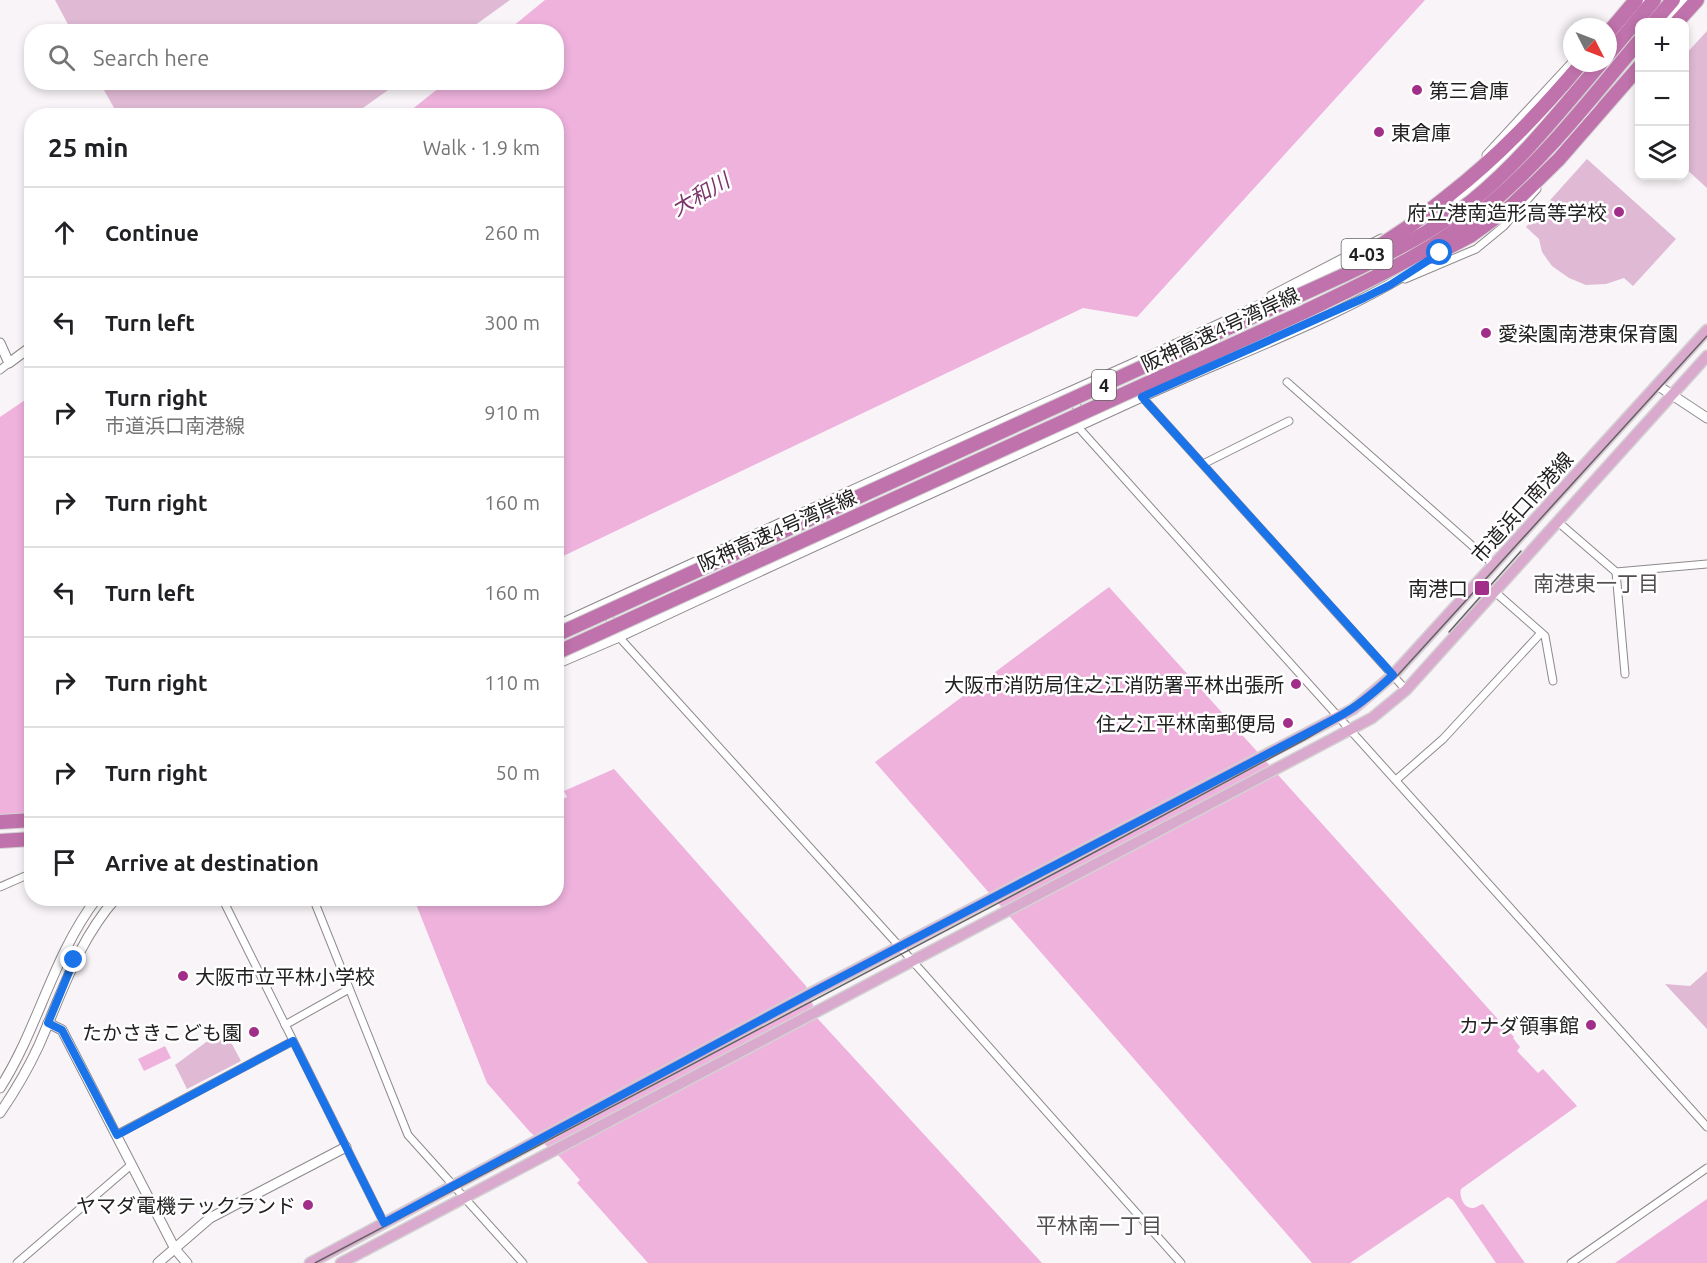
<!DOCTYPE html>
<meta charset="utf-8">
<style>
:root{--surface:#fff;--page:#f6f6f6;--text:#202124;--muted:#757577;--line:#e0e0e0}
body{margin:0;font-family:Ubuntu,"Noto Sans JP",sans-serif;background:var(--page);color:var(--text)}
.controls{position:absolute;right:18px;top:18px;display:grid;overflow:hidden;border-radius:12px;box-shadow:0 3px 9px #0003}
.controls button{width:54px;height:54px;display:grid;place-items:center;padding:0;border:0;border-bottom:2px solid var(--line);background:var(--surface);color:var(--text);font:30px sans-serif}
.compass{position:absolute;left:1563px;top:18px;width:54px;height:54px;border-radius:50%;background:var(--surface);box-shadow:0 3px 9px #0003;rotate:132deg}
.stop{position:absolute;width:18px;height:18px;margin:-14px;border:4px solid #1a73e8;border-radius:50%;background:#fff}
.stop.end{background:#1a73e8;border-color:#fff;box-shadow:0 2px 6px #0008}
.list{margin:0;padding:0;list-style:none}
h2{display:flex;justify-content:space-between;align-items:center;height:78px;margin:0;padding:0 24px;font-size:26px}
h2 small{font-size:20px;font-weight:400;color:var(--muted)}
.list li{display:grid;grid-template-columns:39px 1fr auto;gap:18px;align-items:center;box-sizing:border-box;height:90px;padding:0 24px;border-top:2px solid var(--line)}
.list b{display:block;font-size:22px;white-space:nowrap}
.list p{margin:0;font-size:20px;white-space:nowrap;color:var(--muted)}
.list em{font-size:20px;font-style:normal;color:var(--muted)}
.icon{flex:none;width:33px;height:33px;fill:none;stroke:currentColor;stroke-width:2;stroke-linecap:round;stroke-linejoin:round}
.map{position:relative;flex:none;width:1707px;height:1263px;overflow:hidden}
.search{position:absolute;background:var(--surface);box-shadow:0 3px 9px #0003;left:24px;top:24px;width:540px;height:66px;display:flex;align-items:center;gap:15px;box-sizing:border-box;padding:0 21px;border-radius:24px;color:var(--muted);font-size:22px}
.panel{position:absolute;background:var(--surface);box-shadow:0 3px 9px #0003;left:24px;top:108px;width:540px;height:798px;border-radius:24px}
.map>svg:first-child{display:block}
.green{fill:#e0bad5}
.water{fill:#eeb2dd}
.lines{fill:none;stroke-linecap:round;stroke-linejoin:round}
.minor-casing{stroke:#8d898c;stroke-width:9}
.tertiary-casing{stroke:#8d898c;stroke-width:11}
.primary-casing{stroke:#d3d2d3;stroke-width:13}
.motorway-casing{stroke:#d3d2d3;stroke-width:16}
.minor{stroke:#fff;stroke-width:7}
.tertiary{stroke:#fff;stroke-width:9}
.primary{stroke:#d9aacd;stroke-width:10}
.motorway{stroke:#bf72ab;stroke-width:14}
.tram{stroke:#646263;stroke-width:1.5}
.motorway-bridge-casing{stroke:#d3d2d3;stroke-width:16;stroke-linecap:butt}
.motorway-bridge{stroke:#bf72ab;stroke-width:14}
.route{stroke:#1a73e8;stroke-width:8}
.poi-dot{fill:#a12f8a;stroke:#fff;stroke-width:2}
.labels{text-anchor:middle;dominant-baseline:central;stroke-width:5;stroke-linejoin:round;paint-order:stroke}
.shield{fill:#fff;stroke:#646364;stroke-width:1.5}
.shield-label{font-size:18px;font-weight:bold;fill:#222021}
.poi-label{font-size:20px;fill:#222021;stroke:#fff;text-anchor:end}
.street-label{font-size:20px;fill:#222021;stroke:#fff}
.water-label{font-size:21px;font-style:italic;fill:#7b356b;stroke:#fff}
.neighbourhood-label{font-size:21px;fill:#545052;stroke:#fff}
</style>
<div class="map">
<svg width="1707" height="1263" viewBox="0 0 1707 1263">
<rect width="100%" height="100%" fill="#f8f4f7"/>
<!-- green -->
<g class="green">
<path d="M55,0H510L467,31L72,32Z"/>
<path d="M1707,31V188L1685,168L1684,56Z"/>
<path d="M100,83H398L353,115H118Z"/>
<path d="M1587,159L1676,239L1633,286L1624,278L1606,284L1586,285L1569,278L1552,266L1542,252L1539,239L1526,227Z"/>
<path d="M1707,971V1029L1665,984L1690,986Z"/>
<path d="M224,1029L241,1061L187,1089L175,1065Z"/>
</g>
<!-- water -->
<g class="water">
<path d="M545,0H1425L1137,317L1083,308L557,559L556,116L405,115L445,83L556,82V32L507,31Z"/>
<path d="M31,396V809L0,825V417Z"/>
<path d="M1109,587L1514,1037L1513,1038L1520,1047L1517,1051L1538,1073L1543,1069L1577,1106L1461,1189C1459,1195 1463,1209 1473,1208C1476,1208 1479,1205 1483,1204L1525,1263H1496L1453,1200L1448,1197L1350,1263H1312L875,762Z"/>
<path d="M614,769L806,986L818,1019L1042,1263H648L577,1183L580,1180L560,1157L530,1132L487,1083L414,899L556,898L557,802L567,797L564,791Z"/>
<path d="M165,1046L171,1058L144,1071L138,1059Z"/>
<path d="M1707,1199V1263H1615Z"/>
</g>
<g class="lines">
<defs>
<g id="minor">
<path d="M1486,155L1572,62"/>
<path d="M1405,279L1476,249L1504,226L1537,189"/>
<path d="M1271,295L1381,238"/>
<path d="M0,370L9,363"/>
<path d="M1287,382L1494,565"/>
<path d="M1076,396L1078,427L1707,1127"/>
<path d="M1142,397L1406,690"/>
<path d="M1203,464L1289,421"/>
<path d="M1558,522L1616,572L1707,564"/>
<path d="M1616,572L1625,674"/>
<path d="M1495,592L1545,636L1553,681"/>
<path d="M606,611L619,637L900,947L1181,1263"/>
<path d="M1396,780L1443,739L1541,633"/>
<path d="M0,887L32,873"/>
<path d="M222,898L384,1223"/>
<path d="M313,898L408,1135L523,1263"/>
<path d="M285,1025L349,989"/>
<path d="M116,1135L293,1041"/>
<path d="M17,1263L131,1165"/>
<path d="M1571,1263L1707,1168"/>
</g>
<g id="tertiary">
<path d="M1665,22L1684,0"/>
<path d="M1608,43L1645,0"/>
<path d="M1534,175L1594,106"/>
<path d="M1431,216C1482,184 1524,140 1563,94"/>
<path d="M0,343L9,363L32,346"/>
<path d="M1657,385L1707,418"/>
<path d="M556,626C705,558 853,489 1002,422C1123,368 1246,315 1363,253"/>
<path d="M556,664L619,637C792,555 968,477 1142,397C1240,352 1346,316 1436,256"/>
<path d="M48,1023L62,1030L175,1249L187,1263"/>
<path d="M0,1088C39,1027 52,957 97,898"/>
<path d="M0,1113C15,1091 28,1069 39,1045C62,993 78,941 116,898"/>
<path d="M158,1263L210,1218L346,1147"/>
</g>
<g id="primary">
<path d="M310,1263L811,993L1353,709L1393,675L1707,330"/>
<path d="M341,1263L1372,718L1406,690L1707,356"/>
</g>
<g id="motorway">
<path d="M1654,22L1673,0"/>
<path d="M1677,22L1697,0"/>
<path d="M1608,33L1636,0"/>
<path d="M1608,55L1654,0"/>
<path d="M1449,195C1499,156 1541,111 1582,63"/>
<path d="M1509,208L1559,159L1640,66"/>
<path d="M0,822L32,820"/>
<path d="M0,841L32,839"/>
</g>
</defs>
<!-- minor casing -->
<use href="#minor" class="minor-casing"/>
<!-- tertiary casing -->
<use href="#tertiary" class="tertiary-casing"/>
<!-- primary casing -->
<use href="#primary" class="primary-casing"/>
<!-- motorway casing -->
<use href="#motorway" class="motorway-casing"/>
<!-- minor -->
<use href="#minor" class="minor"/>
<!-- tertiary -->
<use href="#tertiary" class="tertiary"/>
<!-- primary -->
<use href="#primary" class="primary"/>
<!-- motorway -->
<use href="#motorway" class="motorway"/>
<!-- tram -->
<g class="tram">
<path d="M1449,632L1521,551"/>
<path d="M315,1263L1078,861L1304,740L1355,710L1398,675L1707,336"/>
</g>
<defs>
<g id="motorway-bridge">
<path d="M1430,257L1470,236L1509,208"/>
<path d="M1360,259L1411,225L1449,195"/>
<path d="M556,635L1344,275C1388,254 1433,232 1472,201C1521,161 1560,111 1601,63"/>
<path d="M556,653L1304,312C1368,281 1434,251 1489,205C1546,157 1592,97 1640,40"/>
</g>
</defs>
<!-- motorway-bridge casing -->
<use href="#motorway-bridge" class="motorway-bridge-casing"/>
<!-- motorway-bridge -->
<use href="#motorway-bridge" class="motorway-bridge"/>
</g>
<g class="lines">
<!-- route -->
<path class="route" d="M74,960L48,1023L62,1030L117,1135L293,1041L384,1223L811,993L1338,717C1359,706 1376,691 1393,675L1142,397L1364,298L1390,285L1440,253"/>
</g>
<!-- markers -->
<g class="poi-dot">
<circle cx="1417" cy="90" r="6"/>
<circle cx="1379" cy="132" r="6"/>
<circle cx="1619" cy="212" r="6"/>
<circle cx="1486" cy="333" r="6"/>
<rect x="1474" y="580" width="16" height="16" rx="3"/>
<circle cx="1296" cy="684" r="6"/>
<circle cx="1288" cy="723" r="6"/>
<circle cx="183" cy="976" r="6"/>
<circle cx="1591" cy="1025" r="6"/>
<circle cx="254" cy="1032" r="6"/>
<circle cx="308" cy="1205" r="6"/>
</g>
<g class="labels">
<!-- shield labels -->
<g class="shield">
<rect x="1341.5" y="239" width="51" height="30" rx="4.5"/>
<rect x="1092" y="370" width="24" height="30" rx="4.5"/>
</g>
<g class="shield-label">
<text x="1367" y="254">4-03</text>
<text x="1104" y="385">4</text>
</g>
<!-- poi labels -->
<g class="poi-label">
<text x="1429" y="90" text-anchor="start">第三倉庫</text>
<text x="1391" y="132" text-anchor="start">東倉庫</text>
<text x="1607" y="212">府立港南造形高等学校</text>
<text x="1498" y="333" text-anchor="start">愛染園南港東保育園</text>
<text x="1468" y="588">南港口</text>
<text x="1284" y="684">大阪市消防局住之江消防署平林出張所</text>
<text x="1276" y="723">住之江平林南郵便局</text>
<text x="195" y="976" text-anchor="start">大阪市立平林小学校</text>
<text x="1579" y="1025">カナダ領事館</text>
<text x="242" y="1032">たかさきこども園</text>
<text x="296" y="1205">ヤマダ電機テックランド</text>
</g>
<!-- street labels -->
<g class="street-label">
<text transform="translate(1220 329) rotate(-25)">阪神高速4号湾岸線</text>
<text transform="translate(1522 507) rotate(-48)">市道浜口南港線</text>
<text transform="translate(777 530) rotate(-24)">阪神高速4号湾岸線</text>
</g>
<!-- water labels -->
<g class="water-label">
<text transform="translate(700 194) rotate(-30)">大和川</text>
</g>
<!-- neighbourhood labels -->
<g class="neighbourhood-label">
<text x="1596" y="583">南港東一丁目</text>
<text x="1099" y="1225">平林南一丁目</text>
</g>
</g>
</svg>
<div class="controls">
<button>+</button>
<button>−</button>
<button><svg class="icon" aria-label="layers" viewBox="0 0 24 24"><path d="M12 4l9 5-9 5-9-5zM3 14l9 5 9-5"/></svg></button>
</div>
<svg class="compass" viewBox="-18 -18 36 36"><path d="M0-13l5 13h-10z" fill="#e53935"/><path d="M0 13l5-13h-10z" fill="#757577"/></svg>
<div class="stop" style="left:1440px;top:253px"></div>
<div class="stop end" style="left:74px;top:960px"></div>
<div class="search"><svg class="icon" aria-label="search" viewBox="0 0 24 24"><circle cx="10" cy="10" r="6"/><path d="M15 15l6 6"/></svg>Search here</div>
<section class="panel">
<h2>25 min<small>Walk · 1.9 km</small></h2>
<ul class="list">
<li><svg class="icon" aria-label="ahead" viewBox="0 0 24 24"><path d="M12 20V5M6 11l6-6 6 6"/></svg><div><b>Continue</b></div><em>260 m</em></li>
<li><svg class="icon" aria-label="left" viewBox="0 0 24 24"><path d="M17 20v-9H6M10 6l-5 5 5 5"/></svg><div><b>Turn left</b></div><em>300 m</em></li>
<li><svg class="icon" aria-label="right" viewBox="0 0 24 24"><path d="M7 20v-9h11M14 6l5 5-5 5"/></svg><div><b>Turn right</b><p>市道浜口南港線</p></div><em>910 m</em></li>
<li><svg class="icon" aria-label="right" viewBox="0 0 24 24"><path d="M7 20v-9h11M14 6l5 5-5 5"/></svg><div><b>Turn right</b></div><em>160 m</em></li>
<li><svg class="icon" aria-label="left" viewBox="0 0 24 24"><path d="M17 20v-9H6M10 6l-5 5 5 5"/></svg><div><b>Turn left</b></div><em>160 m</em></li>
<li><svg class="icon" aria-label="right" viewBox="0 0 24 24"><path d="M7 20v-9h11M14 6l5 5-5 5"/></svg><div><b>Turn right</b></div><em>110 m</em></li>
<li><svg class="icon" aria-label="right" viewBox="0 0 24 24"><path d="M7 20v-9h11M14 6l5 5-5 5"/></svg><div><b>Turn right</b></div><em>50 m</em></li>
<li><svg class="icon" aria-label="arrive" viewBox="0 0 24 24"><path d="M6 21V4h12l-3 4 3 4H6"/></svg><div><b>Arrive at destination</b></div></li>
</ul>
</section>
</div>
